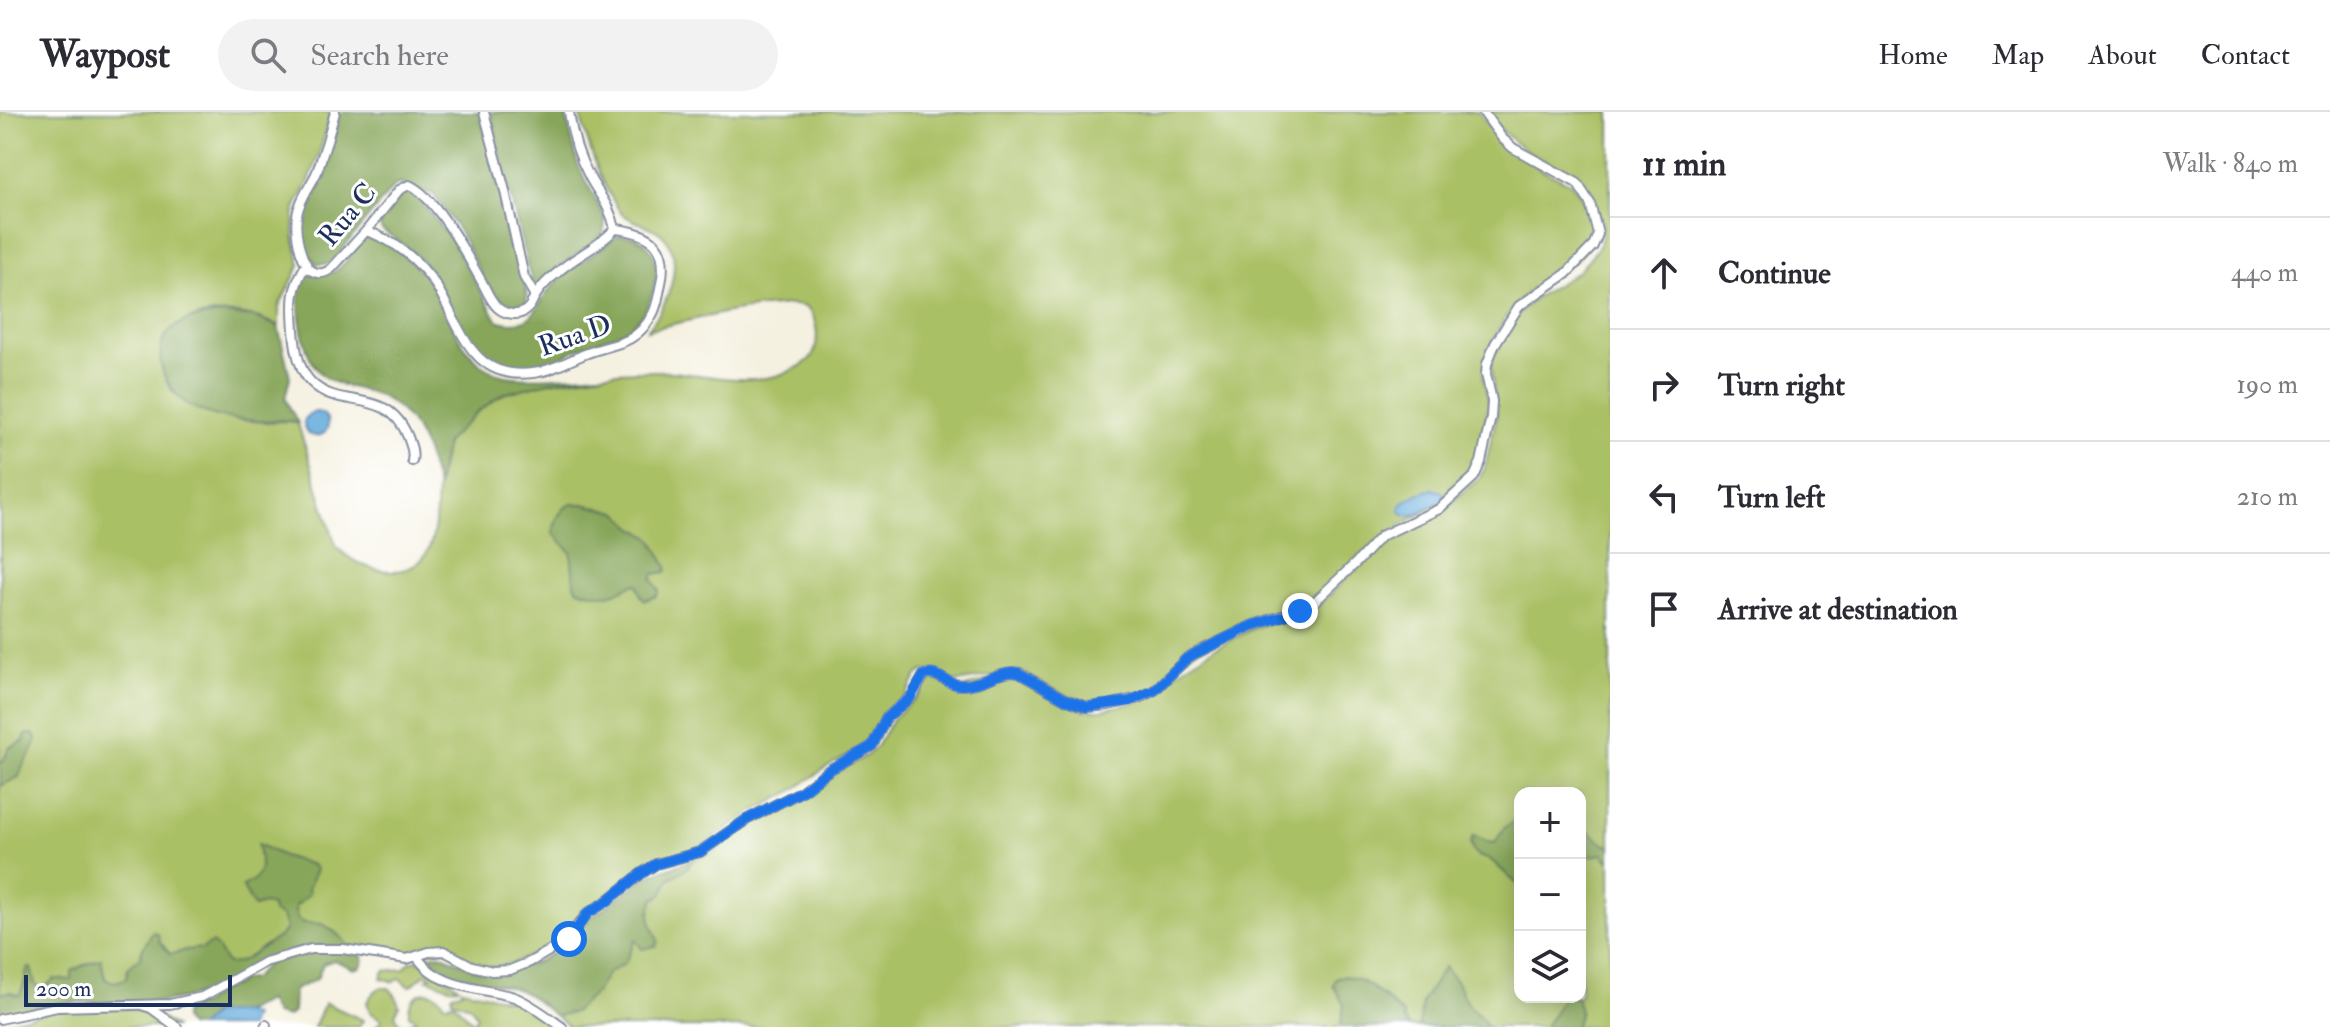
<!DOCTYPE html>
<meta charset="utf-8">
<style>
:root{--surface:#fff;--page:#f2f2f3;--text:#2b2b33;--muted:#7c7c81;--line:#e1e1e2}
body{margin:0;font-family:"IM FELL Double Pica",serif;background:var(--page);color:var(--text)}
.controls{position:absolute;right:24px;bottom:24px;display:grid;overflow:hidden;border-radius:16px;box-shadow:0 4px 20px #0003}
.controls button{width:72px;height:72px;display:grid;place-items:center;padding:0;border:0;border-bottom:2px solid var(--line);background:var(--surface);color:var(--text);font:40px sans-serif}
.scale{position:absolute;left:24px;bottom:20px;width:208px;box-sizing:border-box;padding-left:8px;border:4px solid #1b2f5e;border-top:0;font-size:22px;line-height:28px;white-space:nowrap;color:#1b2f5e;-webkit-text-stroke:6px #fff;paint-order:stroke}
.stop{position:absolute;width:24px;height:24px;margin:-18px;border:6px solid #1a73e8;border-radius:50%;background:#fff}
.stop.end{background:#1a73e8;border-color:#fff;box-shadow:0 2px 8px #0008}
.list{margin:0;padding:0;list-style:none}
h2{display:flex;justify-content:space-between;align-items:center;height:104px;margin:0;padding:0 32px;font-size:34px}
h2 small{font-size:26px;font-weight:400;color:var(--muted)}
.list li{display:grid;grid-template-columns:52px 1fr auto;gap:24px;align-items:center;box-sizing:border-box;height:112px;padding:0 32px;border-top:2px solid var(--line)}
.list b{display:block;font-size:30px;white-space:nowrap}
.list em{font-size:26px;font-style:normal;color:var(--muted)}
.icon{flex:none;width:44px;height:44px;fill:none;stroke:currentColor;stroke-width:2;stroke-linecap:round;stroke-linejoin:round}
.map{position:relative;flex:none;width:1610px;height:915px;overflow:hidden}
header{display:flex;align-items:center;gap:48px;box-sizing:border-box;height:112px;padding:0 40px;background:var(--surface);border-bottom:2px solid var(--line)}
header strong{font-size:38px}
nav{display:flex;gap:44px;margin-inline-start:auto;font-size:28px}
.search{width:560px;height:72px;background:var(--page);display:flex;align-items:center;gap:20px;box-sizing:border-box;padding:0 28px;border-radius:44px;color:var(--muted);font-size:30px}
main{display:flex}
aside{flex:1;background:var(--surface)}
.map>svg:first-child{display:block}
.green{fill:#aac065;stroke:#627862;stroke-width:2;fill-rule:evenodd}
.forest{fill:#87a65a;stroke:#516a5c;stroke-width:2}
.water{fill:#65acdc;stroke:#406e9d;stroke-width:2}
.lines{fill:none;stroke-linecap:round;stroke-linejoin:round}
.minor-casing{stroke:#8890a0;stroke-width:12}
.minor{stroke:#fff;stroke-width:8}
.route{stroke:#1a73e8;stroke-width:10}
.labels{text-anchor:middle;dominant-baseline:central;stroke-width:6;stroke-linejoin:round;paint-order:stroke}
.street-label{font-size:28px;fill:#1b2f5e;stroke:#fff}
</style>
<header>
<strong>Waypost</strong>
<div class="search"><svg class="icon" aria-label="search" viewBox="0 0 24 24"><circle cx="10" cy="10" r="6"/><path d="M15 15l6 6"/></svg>Search here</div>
<nav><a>Home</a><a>Map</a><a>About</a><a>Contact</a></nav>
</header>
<main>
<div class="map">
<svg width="1610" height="915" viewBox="0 0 1610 915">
<rect width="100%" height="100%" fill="#fff"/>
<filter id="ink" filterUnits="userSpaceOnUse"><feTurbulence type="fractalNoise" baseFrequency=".0125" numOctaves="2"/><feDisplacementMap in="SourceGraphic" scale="16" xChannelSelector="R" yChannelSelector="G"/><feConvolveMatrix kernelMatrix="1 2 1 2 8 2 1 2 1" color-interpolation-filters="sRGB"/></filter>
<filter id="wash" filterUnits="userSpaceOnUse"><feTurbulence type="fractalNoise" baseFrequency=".006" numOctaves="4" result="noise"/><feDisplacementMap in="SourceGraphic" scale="32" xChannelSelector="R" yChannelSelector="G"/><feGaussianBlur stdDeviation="1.8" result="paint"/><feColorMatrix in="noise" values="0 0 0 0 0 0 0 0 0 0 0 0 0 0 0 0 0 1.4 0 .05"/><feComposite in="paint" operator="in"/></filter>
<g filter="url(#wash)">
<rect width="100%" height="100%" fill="#f5f1e1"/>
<!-- green -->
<g class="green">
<path d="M0,0H331L318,46L307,74L295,96L294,123L300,153L279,194V214C270,210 260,205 250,204C217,197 157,203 161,249C163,268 170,279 185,290C207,306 241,309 268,310C279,310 288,307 298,312L336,434C350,449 368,458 389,459C438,461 435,412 437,378C437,368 440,358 443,348C444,343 444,335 447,331C455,317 487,291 502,283C508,279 517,278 525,276C567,265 613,258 657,259C692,260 730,271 766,266C780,264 799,257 810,247C821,236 819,199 802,194C794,192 785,193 778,194C734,196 690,209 647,218C668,195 690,141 657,119C646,112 627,109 619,98C599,69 589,33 579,0H1479L1496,24L1508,36L1541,57L1570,71L1577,78L1592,106L1594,123L1592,130L1575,149L1527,181L1506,205L1496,222L1488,239L1483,263L1489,293L1474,360L1445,390L1402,412L1356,447L1311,491L1193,540L1154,576L1141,582L1096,593L1075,589L1020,559L957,570L928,559H923L917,563L904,587L881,605L867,631L861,636L827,655L791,680L754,699L706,731L689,740L644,753L596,791L584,798L566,822L551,835L513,851L495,855L485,854L470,849L448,837L408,843L340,834L315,833L289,840L153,890H74L45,893L0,903Z"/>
<path d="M1487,0H1610V915H570C554,903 538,886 519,878C494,868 465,870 439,859L482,860L533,852L562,836L589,807L647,764L714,740L763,705L807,683L832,663L866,644L876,635L893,607L920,582L927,566L930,565L957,577L1001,566L1016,565L1083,598H1101L1138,590L1155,581L1183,556L1215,536L1257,515L1306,501L1315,496L1327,486L1382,430L1446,396L1480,365L1485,356L1497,302L1491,257L1493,246L1502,226L1522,198L1535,186L1579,159L1600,133L1603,114L1587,78L1575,62C1541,50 1507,30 1487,0ZM1520,681H1580V885H1520Z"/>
<path d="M417,848L459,875C448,878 438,869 427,867L431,865L425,862L411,874H408L399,866L393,870L381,866L384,859L404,857L410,850Z"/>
<path d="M380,876H389L396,884L399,894L395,903L402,914L416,908L409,903C407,879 434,872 444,892L454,891L474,911L477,904L470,894L452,888V882L461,880L462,877L515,889L557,915H375L382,908L370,900L367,890L374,880Z"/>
<path d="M325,891L363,908L359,915H314Z"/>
<path d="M138,896L152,900L174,915H0L1,911L59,897Z"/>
</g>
<!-- forest -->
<g class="forest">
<path d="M340,0H480L516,150C520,163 539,196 515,196C510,196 503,192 499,188C482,171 473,144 461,123C453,109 442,95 433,82L423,80L420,83L421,90L454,131L497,208C506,212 518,212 527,207C537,201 540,190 546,182C564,157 593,145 616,125C623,123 627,123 634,125C668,135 657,188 638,208C622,225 597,228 577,237C562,244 549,255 532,256C466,259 459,201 429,158C417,141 399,129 382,118L380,114L383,106L406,77L401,71L394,74L330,152H317L306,140L303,130L300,100L327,48Z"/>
<path d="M490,0H565L578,53L605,106V112L603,122L595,130L558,155L535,178L528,157Z"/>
<path d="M365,125C378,124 389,131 399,139C410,148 421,158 429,170C450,201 459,247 498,262C521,270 577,263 603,262L549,270L503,282L476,301L446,331L437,375C430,350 423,322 404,302C361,255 312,302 300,206C298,188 297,175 307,159C341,171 345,146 365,125Z"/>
<path d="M223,202L254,205L278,214L290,265L285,287L298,311C288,306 278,309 267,309C242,309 211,306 189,293C162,276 145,229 181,211C193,205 209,204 223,202Z"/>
<path d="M571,392H583L617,400L632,414L652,427L667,455L666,460L654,462L652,467L659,478L657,484L645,488L641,484L637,472C626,473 621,480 612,482C602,485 589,479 578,478L574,471L571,440L553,421C555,409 560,397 571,392Z"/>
<path d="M29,622H33L37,626C35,642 21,651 19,665L0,674V650H3L9,636L24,629L25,624Z"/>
<path d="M1520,706V771H1516L1491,748L1478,744L1473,739L1471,732L1473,724C1481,724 1486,732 1495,731L1504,716Z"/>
<path d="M1584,718C1594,721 1599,731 1610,734V750L1602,742L1580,746V721Z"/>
<path d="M258,732L283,744L312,753L316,757L308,777L309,782L295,795C296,819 309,807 324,813C332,817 344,827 349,835C284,827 255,862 200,882C162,895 118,889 78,890C52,891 25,896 0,903V881L11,880L19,884L25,870L27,857L31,856L35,872L41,877L45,875L54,867L72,868V859C77,856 97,848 101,847L105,867L114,870L126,867L128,856L140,846L142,838L153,820L158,822L160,830L170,842C181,841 193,834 202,837L211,831L216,834L227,852C245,852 253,840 267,832C276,826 281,826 286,816L282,805L273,800L272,794L264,792L254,795L242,774C266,765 260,752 258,732Z"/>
<path d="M693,747L687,756L669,767L662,783L654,787L650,800L651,812L658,829L656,834L642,837L635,828L625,851L607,862L596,880L574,900L556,904C544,895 533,884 519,878C486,865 449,873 422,846L440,842L482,860L533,852L562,836L589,807L647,764Z"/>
<path d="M307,840H347L361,843L364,849L360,855L354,857L334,848L323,852L317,867L294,878L293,900L288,905L275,902L268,889L244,900L213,902L200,915L189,914L183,908L184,901L192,894L203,893L206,889L225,876L236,873L241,868L253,867L267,852Z"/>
<path d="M1444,855L1457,870L1467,892L1482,907L1487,915H1419L1422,890Z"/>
<path d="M1344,864C1370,867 1385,888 1404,903V908L1410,915H1340L1344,893L1333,873L1337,865Z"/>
<path d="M1563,885H1576L1580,899L1576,913L1574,915H1544L1554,902Z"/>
</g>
<!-- water -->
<g class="water">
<circle cx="316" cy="312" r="12"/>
<path d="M1432,377L1443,380L1445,387L1414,403H1406L1400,399V395L1405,389L1418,382Z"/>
<path d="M244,900L253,904L249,915H200L213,902Z"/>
</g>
</g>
<g filter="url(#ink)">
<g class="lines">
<defs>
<g id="minor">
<path d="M335,0C330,20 324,40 317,60C312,71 304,81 300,93C292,111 298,142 310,158C319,163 325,162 332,156L366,119L399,78L409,73C437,85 467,144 482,170C486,178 491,190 498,196C505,202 518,205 526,198C532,194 532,188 536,183C541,175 549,167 557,161C576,143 597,137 615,117C654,121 670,135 660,176C658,186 657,196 651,205C633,235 614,230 585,242C568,249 551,259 533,261C471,269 461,215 437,175C421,150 395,128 366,119"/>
<path d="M484,0L504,75L524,165L535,184"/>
<path d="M569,0C572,23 579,46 590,66C600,84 611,96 615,117"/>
<path d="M306,153C291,177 292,190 294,218C295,235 298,257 311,270C340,300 387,273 408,325C411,334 414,340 412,349"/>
<path d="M417,845C439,877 480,875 514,885C530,891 548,905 562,915"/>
<path d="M144,894L151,896L177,915"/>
<path d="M0,907L57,895L170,892L202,885L265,850L311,837H343L407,847L429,840L444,839L472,854L492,859L510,858L530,850L563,831L588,801L606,790L642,761L656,752L700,740L746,708L802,679L829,658L872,634L886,606L914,582L924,563C939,559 946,573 961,573C979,574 994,561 1012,560L1019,561L1065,587L1087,595L1108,593L1139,586L1155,578L1187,546L1196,541L1251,514L1309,495L1358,449L1381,424L1439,397L1474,365L1481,350L1491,305L1492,289L1486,262L1487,252L1495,232L1519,194L1566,162L1593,134L1598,122L1590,91L1577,71L1513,36L1502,26L1483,0"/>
<path d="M265,915L266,913"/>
</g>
</defs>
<!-- minor casing -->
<use href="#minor" class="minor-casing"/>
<!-- minor -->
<use href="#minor" class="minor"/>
</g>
</g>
<g class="lines" filter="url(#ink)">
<!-- route -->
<path class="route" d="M569,827L588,801L606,790L642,761L656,752L700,740L746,708L802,679L829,658L872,634L886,606L910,586L924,563C939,559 946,573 961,573C979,574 994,561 1012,560L1019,561L1065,587L1087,595L1130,589L1155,578L1187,546L1196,541L1251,514L1300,499"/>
</g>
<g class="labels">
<!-- street labels -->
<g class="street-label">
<text transform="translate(348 103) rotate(-50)">Rua C</text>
<text transform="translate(575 224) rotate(-19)">Rua D</text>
</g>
</g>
</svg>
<div class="controls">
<button>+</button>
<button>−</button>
<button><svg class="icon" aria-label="layers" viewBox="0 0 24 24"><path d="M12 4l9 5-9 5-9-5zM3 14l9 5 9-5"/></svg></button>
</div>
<div class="scale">200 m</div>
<div class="stop" style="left:569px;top:827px"></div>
<div class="stop end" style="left:1300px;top:499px"></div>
</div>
<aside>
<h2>11 min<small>Walk · 840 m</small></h2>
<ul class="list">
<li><svg class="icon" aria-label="ahead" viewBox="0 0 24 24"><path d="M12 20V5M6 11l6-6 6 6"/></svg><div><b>Continue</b></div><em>440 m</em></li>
<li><svg class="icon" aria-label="right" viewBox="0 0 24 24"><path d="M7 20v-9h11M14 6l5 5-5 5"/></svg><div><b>Turn right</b></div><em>190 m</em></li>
<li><svg class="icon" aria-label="left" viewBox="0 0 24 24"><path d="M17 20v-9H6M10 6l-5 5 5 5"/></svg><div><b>Turn left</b></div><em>210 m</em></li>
<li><svg class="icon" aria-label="arrive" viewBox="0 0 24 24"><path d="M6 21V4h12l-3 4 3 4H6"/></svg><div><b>Arrive at destination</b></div></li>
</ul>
</aside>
</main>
